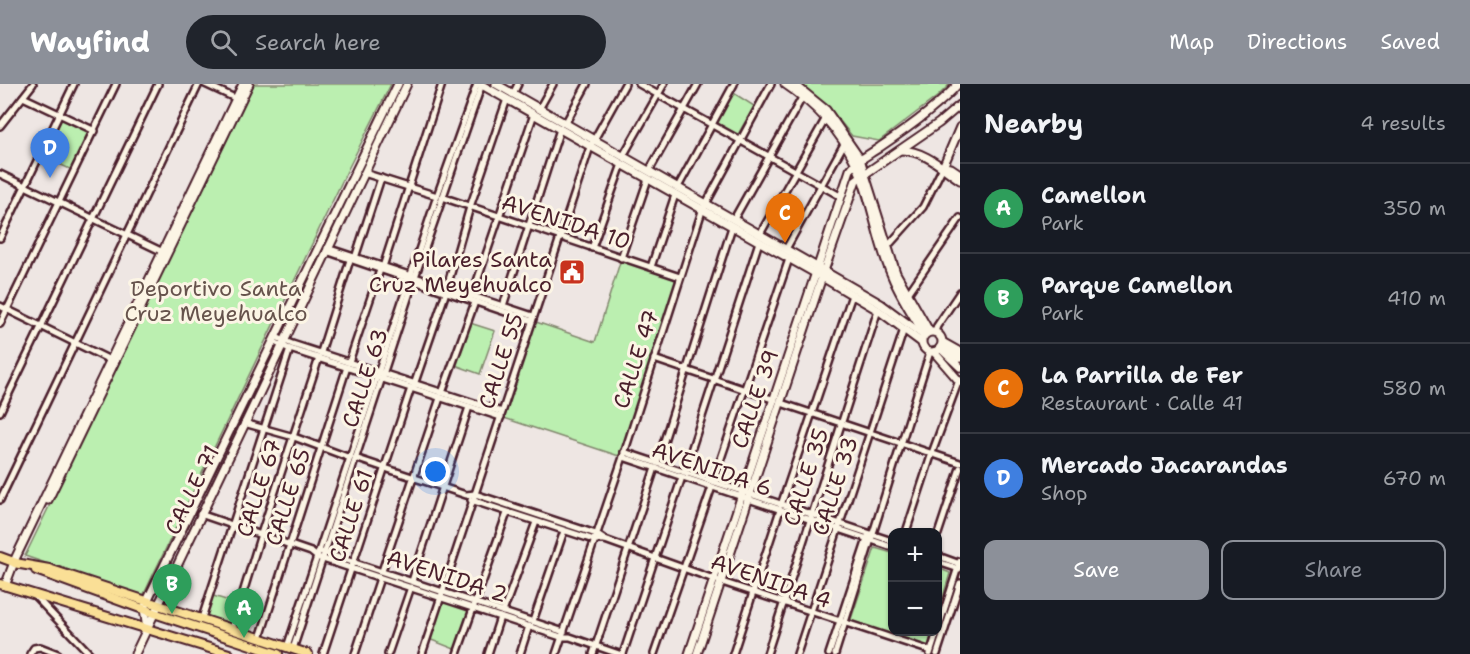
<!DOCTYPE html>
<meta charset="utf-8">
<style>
:root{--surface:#171b24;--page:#20242c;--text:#f1f3f6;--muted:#9ea1a6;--line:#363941;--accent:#8c9099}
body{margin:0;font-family:"Shantell Sans",sans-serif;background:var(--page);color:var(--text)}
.controls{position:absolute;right:18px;bottom:18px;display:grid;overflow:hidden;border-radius:12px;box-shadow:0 2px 4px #0004}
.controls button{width:54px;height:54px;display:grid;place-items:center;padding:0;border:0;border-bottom:2px solid var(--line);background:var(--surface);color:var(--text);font:30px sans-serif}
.you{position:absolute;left:436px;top:388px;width:21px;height:21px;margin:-15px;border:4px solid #fff;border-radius:50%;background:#1a73e8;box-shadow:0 0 0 9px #1a73e833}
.badge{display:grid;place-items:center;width:39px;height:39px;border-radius:50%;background:var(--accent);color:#fff;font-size:20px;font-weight:700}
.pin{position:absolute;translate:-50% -50px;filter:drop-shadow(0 2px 3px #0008)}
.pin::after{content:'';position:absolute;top:32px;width:21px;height:18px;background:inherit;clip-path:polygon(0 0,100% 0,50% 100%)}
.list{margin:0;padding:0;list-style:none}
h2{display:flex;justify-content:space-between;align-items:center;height:78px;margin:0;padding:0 24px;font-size:26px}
h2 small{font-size:20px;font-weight:400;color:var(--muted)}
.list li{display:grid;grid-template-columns:39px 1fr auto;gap:18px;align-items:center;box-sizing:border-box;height:90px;padding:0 24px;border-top:2px solid var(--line)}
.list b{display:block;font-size:22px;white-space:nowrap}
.list p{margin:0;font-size:20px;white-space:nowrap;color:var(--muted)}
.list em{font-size:20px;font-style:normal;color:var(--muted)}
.actions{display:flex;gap:12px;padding:18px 24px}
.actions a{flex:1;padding:14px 0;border:2px solid var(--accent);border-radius:12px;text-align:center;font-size:21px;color:var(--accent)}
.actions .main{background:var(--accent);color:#fff}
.icon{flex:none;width:33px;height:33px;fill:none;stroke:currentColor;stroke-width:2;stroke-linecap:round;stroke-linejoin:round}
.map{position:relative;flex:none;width:960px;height:570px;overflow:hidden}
header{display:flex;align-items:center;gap:36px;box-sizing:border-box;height:84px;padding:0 30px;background:var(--accent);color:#fff}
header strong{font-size:28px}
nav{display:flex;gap:33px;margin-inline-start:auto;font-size:21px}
.search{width:420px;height:54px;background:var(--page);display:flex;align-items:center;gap:15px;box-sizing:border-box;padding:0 21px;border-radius:33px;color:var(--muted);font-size:22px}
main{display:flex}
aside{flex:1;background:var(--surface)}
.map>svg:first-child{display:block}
.green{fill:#bbefb0;stroke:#82876e;stroke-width:1.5}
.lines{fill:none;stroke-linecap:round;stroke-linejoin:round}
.street-casing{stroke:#4a1f2b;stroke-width:10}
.secondary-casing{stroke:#4a1f2b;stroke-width:11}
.primary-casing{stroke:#4a1f2b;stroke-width:12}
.street{stroke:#fcf5e5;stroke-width:5}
.secondary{stroke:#fcf5e5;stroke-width:7}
.primary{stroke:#fadf96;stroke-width:8}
.labels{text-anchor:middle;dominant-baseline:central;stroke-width:6;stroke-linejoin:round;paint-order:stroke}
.street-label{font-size:22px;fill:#4a1f2b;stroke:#fcf5e5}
.poi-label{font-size:22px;fill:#4a1f2b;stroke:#fcf5e5;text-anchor:end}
.park-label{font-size:22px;fill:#66534c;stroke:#fcf5e5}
</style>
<header>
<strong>Wayfind</strong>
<div class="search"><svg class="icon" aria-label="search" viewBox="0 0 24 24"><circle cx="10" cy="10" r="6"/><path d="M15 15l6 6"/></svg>Search here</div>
<nav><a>Map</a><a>Directions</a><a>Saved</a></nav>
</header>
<main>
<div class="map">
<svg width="960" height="570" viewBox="0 0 960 570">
<rect width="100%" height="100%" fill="#eee6e3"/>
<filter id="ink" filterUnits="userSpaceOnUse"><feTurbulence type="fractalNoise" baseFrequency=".0167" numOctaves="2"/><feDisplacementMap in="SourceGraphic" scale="12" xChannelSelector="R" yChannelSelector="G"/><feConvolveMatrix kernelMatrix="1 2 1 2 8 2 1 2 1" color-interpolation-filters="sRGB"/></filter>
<g filter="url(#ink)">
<!-- green -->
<g class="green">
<path d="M254,0H391L347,87L143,512L25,472Z"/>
<path d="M800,0H950L938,12L879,57L852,52L828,22Z"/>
<path d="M732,8L754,22L737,52L716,39Z"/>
<path d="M59,30L94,46L74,87L40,71Z"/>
<path d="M621,175L678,194L622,373L504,334L536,238L595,258Z"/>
<path d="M470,239L495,247L480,290L455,281Z"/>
<path d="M875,464L892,469V548H932L927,566L850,538Z"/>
<path d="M938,484L950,489L938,530Z"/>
<path d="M210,511L239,520L231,543L204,533Z"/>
<path d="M442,515L471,524L457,566L429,555Z"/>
</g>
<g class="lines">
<defs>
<g id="street">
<path d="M205,0L239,16"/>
<path d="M639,0L840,112"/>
<path d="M513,10L518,0"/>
<path d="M23,13L95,47"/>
<path d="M539,25L553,0"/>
<path d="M565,40L587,0"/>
<path d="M0,42L33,0"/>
<path d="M623,72L664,0"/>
<path d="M649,87L698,0"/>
<path d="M364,89L437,112"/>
<path d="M0,90L165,169"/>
<path d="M678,103L734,0"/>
<path d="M442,113L680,193"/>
<path d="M734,135L803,12"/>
<path d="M760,150L826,34"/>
<path d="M0,154L74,0"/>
<path d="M887,163L923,123L943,83"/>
<path d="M327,164L533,232"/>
<path d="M592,164L622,80"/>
<path d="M786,165L844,60"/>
<path d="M326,167L532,237"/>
<path d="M355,174L381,94"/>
<path d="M621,174L648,95"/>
<path d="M383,183L442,0"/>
<path d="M651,183L675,111"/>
<path d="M447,203L470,123L507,15"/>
<path d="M907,211L960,134"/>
<path d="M472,212L534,30"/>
<path d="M0,222L114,278"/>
<path d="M503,222L560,45"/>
<path d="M0,240L116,0"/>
<path d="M935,248L937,242L960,208"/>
<path d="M276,253L292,260L502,328"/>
<path d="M274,258L290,265L501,333"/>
<path d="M321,268L350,176"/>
<path d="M654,275L775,316"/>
<path d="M349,278L380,186"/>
<path d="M414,301L446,208"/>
<path d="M442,309L475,218"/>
<path d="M781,319L960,379"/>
<path d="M0,328L158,0"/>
<path d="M244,339L294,353L350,374"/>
<path d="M624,368L892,457"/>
<path d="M623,373L892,463"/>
<path d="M355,374L466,411L475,410L596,450L605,456L722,498L928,566"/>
<path d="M657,379L732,143"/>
<path d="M684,388L759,158"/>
<path d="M713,398L789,175"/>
<path d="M0,416L199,0"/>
<path d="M471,416L594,456H605"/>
<path d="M781,421L852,211"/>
<path d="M200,430L311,468L317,473L561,553H570L619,570"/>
<path d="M906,448L932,369L959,296"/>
<path d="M938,450L960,384"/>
<path d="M322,468L564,548"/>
<path d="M938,472L960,480"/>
<path d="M938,478L959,485"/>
<path d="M382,487L440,314"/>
<path d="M412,497L469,323"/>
<path d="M34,511L90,570"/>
<path d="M503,528L536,438"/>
<path d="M202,534L290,265"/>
<path d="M533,537L564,447"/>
<path d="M232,545L261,450L319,274"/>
<path d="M260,554L347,283"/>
<path d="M287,563L437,112L477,0"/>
<path d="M293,565L415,193L482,0"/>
<path d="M30,570L34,564L40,563L58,570"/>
<path d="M323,570L411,304"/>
<path d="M355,570L380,494"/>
<path d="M388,570L411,503"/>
<path d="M422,570L590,63L625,0"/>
<path d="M457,570L507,429"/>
<path d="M488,570L500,533"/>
<path d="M520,570L529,542"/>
<path d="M556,570L623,373L702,127L771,0"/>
<path d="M593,570L655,384"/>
<path d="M623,570L682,393"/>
<path d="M654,570L712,403"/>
<path d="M733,570L780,426"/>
<path d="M767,570L878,226"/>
<path d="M797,570L904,245"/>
<path d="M829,570L868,452"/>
<path d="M835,570L930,268"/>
<path d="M930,570L960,477"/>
<path d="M937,570L960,499"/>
</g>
<g id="secondary">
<path d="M480,0L822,193L878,226L921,258"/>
<path d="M496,0L824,187L881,220L923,251"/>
<path d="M785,0C815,20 839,45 855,78C872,112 876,157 892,192C900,212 912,230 924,249"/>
<path d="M794,0L826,26L860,75L896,189L929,247"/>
<path d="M901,66C925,67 941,83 960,96"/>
<path d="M943,83L960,43"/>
<path d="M943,83L951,84L960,90"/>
<circle cx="932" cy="258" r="10"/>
<path d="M944,259L960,268"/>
<path d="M940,264L960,283"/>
<path d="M946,265L960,274"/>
<path d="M934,268L960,298"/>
<path d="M48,416L249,0"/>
<path d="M5,502L16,473L243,0"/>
<path d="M147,544L144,525L147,517L398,0"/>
<path d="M135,570L407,0"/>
<path d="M689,570L850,86C858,75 869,71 880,63C904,47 940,21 958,0"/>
<path d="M697,570L824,187L856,96L939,39L960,21"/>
</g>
<g id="primary">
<path d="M0,473L19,480"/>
<path d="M15,479L49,485L308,570"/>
<path d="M36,486L154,529L278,570"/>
<path d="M0,500L229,570"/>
</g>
</defs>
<!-- street casing -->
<use href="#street" class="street-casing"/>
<!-- secondary casing -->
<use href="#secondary" class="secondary-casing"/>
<!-- primary casing -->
<use href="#primary" class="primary-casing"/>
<!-- street -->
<use href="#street" class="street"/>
<!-- secondary -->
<use href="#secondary" class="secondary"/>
<!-- primary -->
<use href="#primary" class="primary"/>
</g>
</g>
<!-- icons -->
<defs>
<symbol id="civic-square" viewBox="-11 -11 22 22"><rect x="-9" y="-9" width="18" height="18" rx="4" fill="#c8321e" stroke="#fcf5e5"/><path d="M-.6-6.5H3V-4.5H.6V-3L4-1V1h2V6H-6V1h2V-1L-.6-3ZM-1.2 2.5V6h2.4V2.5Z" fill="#fff"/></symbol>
</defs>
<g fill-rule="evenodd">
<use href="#civic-square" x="557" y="173" width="30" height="30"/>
</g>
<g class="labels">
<!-- street labels -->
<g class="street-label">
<text transform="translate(566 138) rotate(18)">AVENIDA 10</text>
<text transform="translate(636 275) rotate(-72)">CALLE 47</text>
<text transform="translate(501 277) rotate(-72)">CALLE 55</text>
<text transform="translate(365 294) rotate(-72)">CALLE 63</text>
<text transform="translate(755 315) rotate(-71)">CALLE 39</text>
<text transform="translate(712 385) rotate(19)">AVENIDA 6</text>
<text transform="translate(806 393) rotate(-72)">CALLE 35</text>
<text transform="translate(835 402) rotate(-72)">CALLE 33</text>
<text transform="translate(259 404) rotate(-72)">CALLE 67</text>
<text transform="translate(192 406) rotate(-64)">CALLE 71</text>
<text transform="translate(288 413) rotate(-72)">CALLE 65</text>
<text transform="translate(351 432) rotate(-72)">CALLE 61</text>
<text transform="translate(447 492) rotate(18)">AVENIDA 2</text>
<text transform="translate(771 497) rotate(19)">AVENIDA 4</text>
</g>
<!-- poi labels -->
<g class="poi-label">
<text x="552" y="175">Pilares Santa<tspan x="552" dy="25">Cruz Meyehualco</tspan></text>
</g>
<!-- park labels -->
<g class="park-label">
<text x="216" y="204">Deportivo Santa<tspan x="216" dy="25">Cruz Meyehualco</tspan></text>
</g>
</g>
</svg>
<div class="controls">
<button>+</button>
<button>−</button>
</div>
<div class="you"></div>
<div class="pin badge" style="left:244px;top:554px;background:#2e9e5b">A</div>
<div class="pin badge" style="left:172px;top:530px;background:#2e9e5b">B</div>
<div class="pin badge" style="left:785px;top:159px;background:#e8710a">C</div>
<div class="pin badge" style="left:50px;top:94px;background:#3f7fe0">D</div>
</div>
<aside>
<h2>Nearby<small>4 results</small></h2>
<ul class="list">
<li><span class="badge" style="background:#2e9e5b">A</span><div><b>Camellon</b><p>Park</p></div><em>350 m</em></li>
<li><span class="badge" style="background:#2e9e5b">B</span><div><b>Parque Camellon</b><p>Park</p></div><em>410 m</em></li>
<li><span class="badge" style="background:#e8710a">C</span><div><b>La Parrilla de Fer</b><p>Restaurant · Calle 41</p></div><em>580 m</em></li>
<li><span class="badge" style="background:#3f7fe0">D</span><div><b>Mercado Jacarandas</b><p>Shop</p></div><em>670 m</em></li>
</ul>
<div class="actions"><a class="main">Save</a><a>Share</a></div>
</aside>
</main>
